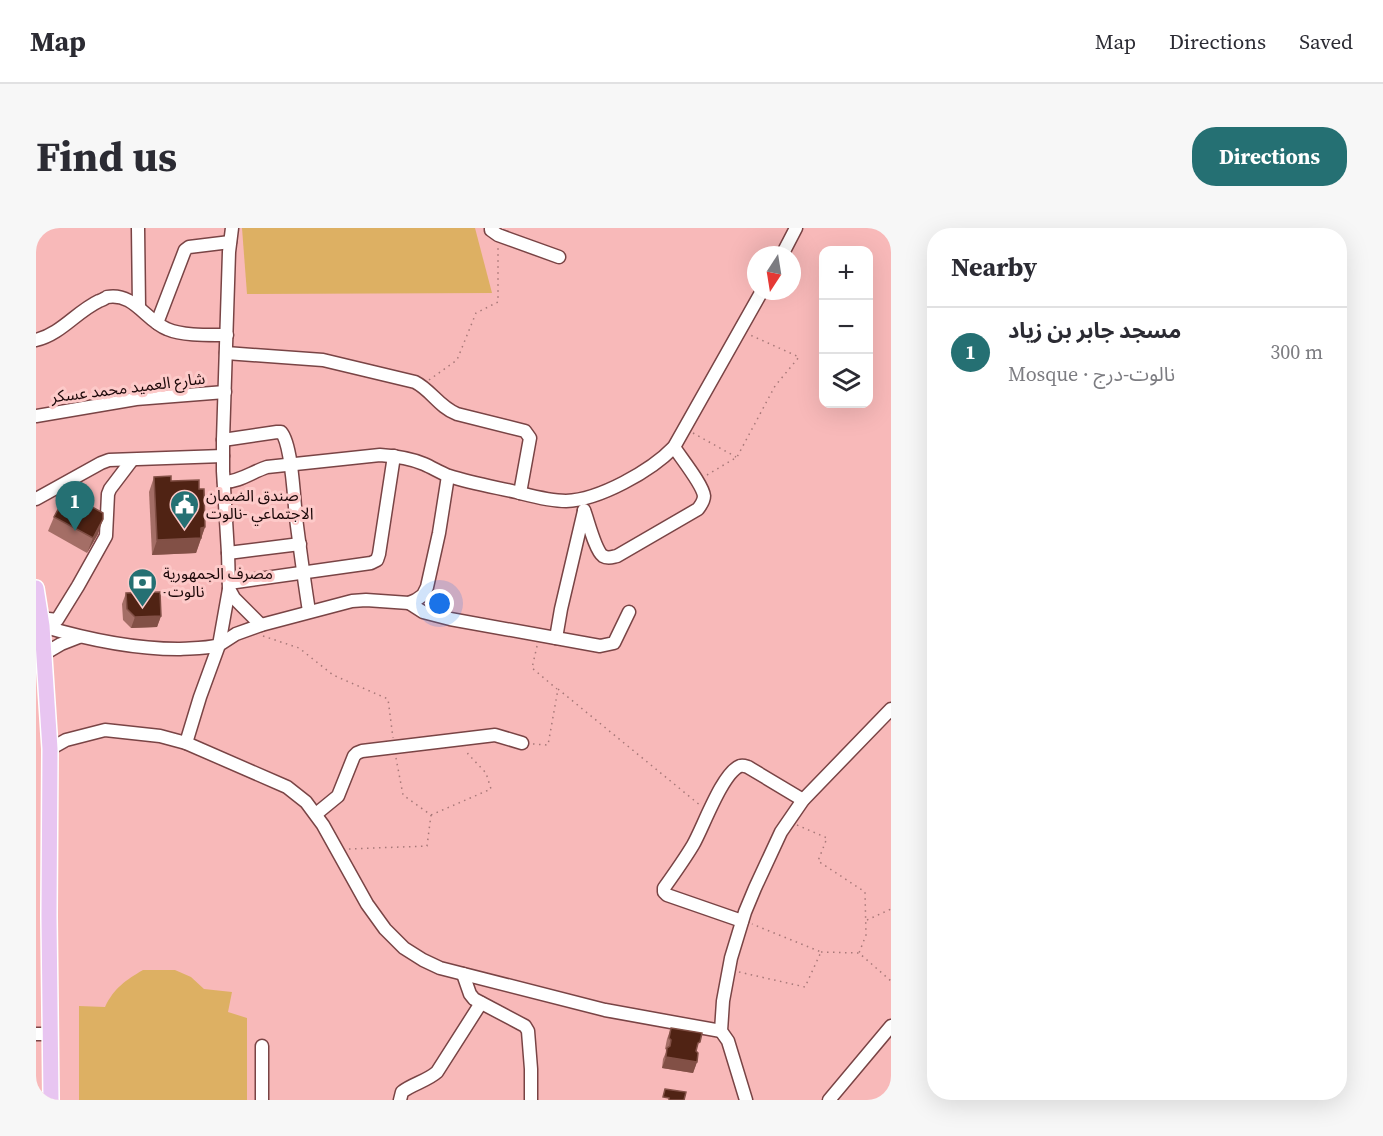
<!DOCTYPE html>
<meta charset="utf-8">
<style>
:root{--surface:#fff;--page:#f7f7f7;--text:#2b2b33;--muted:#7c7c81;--line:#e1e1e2;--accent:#257073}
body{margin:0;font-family:"Source Serif 4","Noto Sans Arabic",serif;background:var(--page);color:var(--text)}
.controls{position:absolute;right:18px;top:18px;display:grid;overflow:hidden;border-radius:12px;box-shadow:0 6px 24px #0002}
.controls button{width:54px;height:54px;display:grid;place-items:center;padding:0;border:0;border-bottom:2px solid var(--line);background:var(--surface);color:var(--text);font:30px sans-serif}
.compass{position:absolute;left:711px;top:18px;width:54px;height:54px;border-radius:50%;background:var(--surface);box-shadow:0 6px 24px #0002;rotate:192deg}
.you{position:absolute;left:404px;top:376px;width:21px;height:21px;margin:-15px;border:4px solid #fff;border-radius:50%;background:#1a73e8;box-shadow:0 0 0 9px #1a73e833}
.badge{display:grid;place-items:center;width:39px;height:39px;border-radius:50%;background:var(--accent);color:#fff;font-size:20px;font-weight:700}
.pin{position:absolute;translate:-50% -50px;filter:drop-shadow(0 2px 3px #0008)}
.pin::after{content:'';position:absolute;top:32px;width:21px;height:18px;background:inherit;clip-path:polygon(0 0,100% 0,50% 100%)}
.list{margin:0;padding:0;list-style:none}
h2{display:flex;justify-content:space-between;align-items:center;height:78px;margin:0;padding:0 24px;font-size:26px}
h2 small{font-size:20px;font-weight:400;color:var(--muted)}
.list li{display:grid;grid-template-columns:39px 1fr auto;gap:18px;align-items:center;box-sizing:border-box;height:84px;padding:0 24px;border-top:2px solid var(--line)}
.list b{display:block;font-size:22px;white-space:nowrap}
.list p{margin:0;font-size:20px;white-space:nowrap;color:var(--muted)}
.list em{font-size:20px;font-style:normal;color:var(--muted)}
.icon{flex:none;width:33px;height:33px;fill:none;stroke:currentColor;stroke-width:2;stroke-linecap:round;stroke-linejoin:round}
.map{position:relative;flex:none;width:855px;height:872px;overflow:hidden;border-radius:24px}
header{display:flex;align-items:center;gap:36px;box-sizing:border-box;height:84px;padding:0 30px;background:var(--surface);border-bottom:2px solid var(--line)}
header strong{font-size:28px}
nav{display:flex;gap:33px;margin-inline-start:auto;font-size:21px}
.intro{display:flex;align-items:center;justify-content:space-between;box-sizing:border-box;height:144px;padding:0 36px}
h1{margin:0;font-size:42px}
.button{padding:15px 27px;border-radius:24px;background:var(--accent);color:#fff;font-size:21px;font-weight:700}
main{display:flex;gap:36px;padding:0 36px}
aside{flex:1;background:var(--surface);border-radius:24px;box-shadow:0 6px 24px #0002}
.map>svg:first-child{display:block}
.green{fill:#ddb063}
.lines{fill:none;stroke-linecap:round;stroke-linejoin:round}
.minor-casing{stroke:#794445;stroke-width:15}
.major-casing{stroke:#fff;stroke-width:18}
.path{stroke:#a77878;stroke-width:1.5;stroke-dasharray:1.5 4.5;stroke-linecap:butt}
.minor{stroke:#fff;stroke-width:12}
.major{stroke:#e8c5f1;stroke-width:15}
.wall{fill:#a46e66}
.shaded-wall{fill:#825046}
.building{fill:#502314;stroke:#825046;stroke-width:1.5}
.labels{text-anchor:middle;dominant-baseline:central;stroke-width:6;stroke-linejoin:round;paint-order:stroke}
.street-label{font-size:16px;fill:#1c0809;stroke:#fdcac9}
.poi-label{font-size:16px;fill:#1c0809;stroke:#fdcac9;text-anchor:start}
</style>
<header>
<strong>Map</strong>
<nav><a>Map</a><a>Directions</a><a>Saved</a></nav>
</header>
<div class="intro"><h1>Find us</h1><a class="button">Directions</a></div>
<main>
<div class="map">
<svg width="855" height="872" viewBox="0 0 855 872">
<rect width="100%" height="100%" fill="#f8b9b9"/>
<!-- green -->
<g class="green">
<path d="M206,0H439L456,65L211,66Z"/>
<path d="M107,742H139L155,749L168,761L196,764L192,784L211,790V872H43V778L69,779C78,760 90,752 107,742Z"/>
</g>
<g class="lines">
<defs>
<g id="minor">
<path d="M102,0L103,79"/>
<path d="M455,0V2L462,7L523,29"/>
<path d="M746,27L760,0"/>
<path d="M121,95L149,22L153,19L194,14"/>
<path d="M0,112C25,106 40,84 63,73C64,73 70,70 71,69C98,64 110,93 131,101C147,108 173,107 191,107"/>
<path d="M190,125L287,132L379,154C395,162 403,179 421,186L489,203L494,210L484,265"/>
<path d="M0,188L100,171L189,164"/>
<path d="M187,212L241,204H245C256,216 258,272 260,290C264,321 268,352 273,383"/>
<path d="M188,254C203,254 216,244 231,239L344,227C359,228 374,230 388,236C397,240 405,245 413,248C435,255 458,259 480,264C496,268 513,273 530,273C563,272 615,243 638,219L726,63"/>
<path d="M0,271L65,235L73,232L187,228"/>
<path d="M548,282C552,292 559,322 567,328C572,331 576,329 581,328L662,281C665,277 668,273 668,268C667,257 645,230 638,219"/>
<path d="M192,325L264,316"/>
<path d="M193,355L335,335L341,332L343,326L358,228"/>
<path d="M193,361L198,370L225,397"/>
<path d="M373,375L387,384L414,391L564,418L578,415L593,384"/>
<path d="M4,390L21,392L42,358L70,308L72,266L74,261L96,232"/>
<path d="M6,398C50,411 95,421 142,421C156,420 169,421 183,417L193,361L192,325L187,243V212L193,24L196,0"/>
<path d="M520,410L525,381L548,283"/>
<path d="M8,426L25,416L43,409"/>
<path d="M150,515L164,469L183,417L200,406L225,397L316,373L330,372L373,375L380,372L387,367L391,359L403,305L412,248"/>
<path d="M14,521L30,512L69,502L124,508L150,515L251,559L270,574L287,597L331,676L349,701L368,720L387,732L404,740L569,782L685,803"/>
<path d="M280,586L302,568L318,528L321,525L326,523L459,507L486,515"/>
<path d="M706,693L631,667L628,664V660C638,646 648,632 657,617C667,600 686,545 704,538C707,537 709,538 712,539L767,572"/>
<path d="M427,746L434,766L438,771L489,798L492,803L495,841V872"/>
<path d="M0,806H15"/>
<path d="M226,818V872"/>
<path d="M364,872L366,864C376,856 391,853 401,844L445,775"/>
<path d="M710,872L692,813L685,803L687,773L695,730L709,684L719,660L745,604L767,572L855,481"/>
<path d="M793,872L855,798"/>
</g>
<path id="major" d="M0,360L6,398L14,521L13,688L15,872"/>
</defs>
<!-- minor casing -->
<use href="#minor" class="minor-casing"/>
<!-- major casing -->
<use href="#major" class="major-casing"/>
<!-- path -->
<g class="path">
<path d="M393,152L421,132L440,85L462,74V17"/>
<path d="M657,205L700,229"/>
<path d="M671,247L701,229L739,158L763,129L712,106"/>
<path d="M227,408L263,420L297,447L352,471L357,510"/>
<path d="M501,418L496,440L521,461"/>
<path d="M497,516L512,517L522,461L665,578"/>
<path d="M395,587L455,561L450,545L432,526L431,521"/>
<path d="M761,597L791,610L782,633L829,664L830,707L823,725"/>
<path d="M313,621L391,618L395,587L367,567L360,530"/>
<path d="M831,692L855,681"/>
<path d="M785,724L823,725L855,753"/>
<path d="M703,744L769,759L785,724L716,696"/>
</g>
<!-- minor -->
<use href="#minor" class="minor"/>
<!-- major -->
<use href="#major" class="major"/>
</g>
<!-- wall -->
<g class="wall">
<path d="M118,249L163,261L169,299L160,325L116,327L113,264Z"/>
<path d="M18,289L62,306L51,325L12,303Z"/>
<path d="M90,365L125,388L121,399L95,400L87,392L86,376Z"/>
<path d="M635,800L661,823V834L657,845L626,840L627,831L631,822L629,821L631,811Z"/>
</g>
<!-- shaded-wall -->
<g class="shaded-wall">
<path d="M67,291L62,306L51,325L57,310Z"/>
<path d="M169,299L160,325L116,327L121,312L165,300Z"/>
<path d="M125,388L121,399L95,400L99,389Z"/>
<path d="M630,829L661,834L657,845L626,840Z"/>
</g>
<!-- building -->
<g class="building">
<path d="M135,248V253L163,252V261H168L169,299L165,300V310L121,312L118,249Z"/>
<path d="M31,265L67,285V291L57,310L18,289Z"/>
<path d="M124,364L125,388L99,389L91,381L90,365Z"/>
<path d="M635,800L666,805L664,814L662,815L660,823L662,825L661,834L630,829L631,820L634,818L635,812L633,810Z"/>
<path d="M629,861L650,864L648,872H633V870L627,869Z"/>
</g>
<!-- icons -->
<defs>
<symbol id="civic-pin" viewBox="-11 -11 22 30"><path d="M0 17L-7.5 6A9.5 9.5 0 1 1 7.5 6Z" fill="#257073" stroke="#fdcac9"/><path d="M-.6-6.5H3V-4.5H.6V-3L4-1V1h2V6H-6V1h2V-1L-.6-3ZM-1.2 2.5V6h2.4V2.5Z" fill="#fff"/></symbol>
<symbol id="bank-pin" viewBox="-11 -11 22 30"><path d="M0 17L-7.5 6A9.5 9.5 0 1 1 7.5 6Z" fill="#257073" stroke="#fdcac9"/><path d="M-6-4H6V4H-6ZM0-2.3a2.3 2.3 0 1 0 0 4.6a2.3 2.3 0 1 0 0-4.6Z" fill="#fff"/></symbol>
</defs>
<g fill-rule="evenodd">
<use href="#civic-pin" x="132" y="260" width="33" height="45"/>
<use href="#bank-pin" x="90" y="338" width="33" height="45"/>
</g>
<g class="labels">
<!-- street labels -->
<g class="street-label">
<text transform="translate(92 159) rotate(-7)">شارع العميد محمد عسكر</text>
</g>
<!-- poi labels -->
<g class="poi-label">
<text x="170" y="267">صندق الضمان<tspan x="170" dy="18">الاجتماعي -نالوت</tspan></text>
<text x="127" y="345">مصرف الجمهورية<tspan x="127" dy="18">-نالوت</tspan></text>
</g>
</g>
</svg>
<div class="controls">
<button>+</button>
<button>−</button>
<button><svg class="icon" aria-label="layers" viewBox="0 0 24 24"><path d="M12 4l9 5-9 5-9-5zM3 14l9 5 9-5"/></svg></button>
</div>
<svg class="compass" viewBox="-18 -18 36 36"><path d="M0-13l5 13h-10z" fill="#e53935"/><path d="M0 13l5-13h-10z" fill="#7c7c81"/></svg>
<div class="you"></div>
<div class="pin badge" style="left:39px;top:303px">1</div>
</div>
<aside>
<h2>Nearby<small></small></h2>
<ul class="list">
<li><span class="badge">1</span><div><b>مسجد جابر بن زياد</b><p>Mosque · نالوت-درج</p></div><em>300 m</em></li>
</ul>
</aside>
</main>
